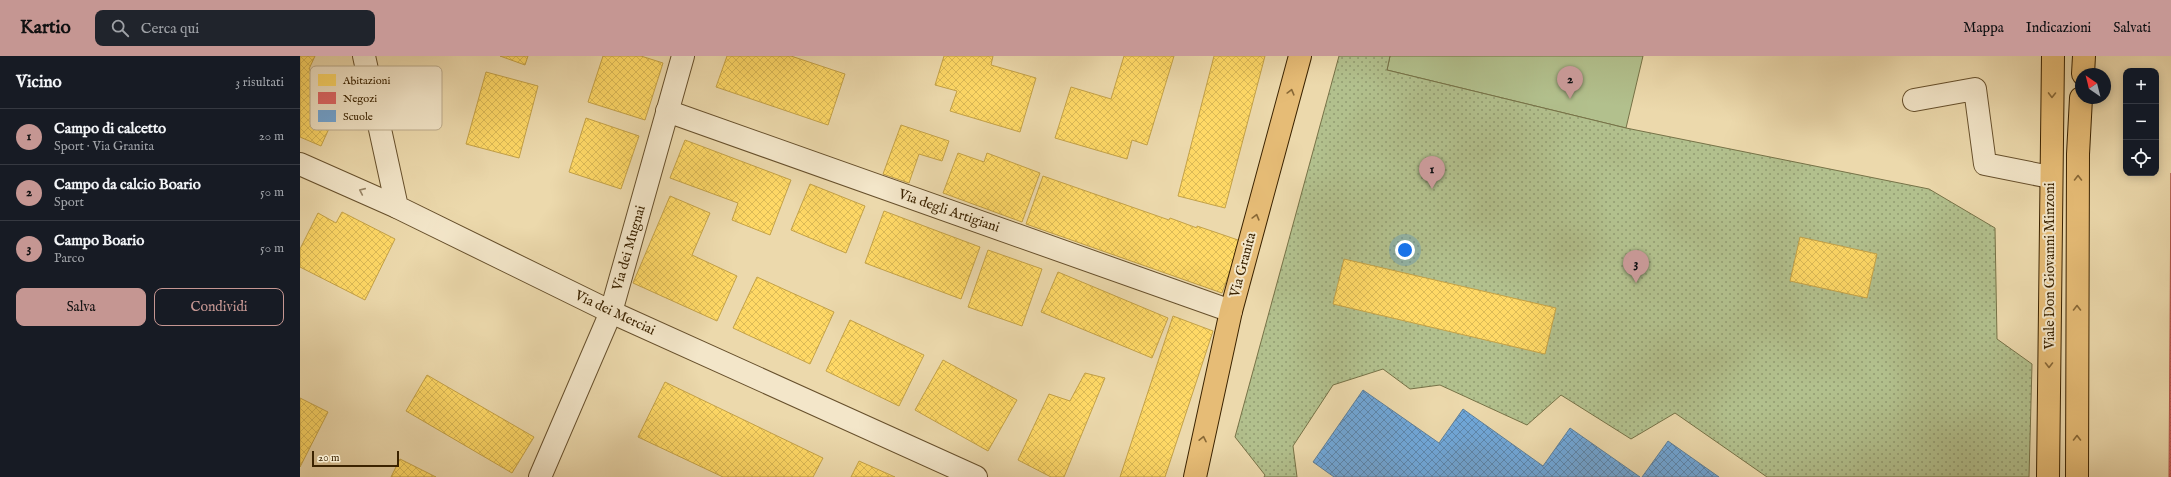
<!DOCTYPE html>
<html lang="it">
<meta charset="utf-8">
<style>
:root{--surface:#171b24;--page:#20242c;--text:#f1f3f6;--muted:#9ea1a6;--line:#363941;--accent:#c59692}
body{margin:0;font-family:"IM FELL English",serif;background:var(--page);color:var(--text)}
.controls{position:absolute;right:12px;top:12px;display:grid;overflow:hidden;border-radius:8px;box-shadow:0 2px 10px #0003}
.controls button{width:36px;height:36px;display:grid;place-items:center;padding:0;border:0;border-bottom:1px solid var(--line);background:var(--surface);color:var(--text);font:20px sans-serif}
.compass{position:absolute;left:1775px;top:12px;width:36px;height:36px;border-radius:50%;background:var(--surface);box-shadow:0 2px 10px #0003;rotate:325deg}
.scale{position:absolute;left:12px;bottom:10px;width:87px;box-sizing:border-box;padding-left:4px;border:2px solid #3b2301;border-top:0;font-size:11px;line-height:14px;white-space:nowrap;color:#3b2301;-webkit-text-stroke:3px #f3e6c9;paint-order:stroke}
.you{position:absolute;left:1105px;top:194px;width:14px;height:14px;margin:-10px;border:3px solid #fff;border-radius:50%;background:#1a73e8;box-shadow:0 0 0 6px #1a73e833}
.badge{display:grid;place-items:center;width:26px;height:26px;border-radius:50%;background:var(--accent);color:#111;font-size:13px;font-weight:700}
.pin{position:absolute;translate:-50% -33px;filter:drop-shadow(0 1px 2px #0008)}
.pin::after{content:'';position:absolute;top:21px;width:14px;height:12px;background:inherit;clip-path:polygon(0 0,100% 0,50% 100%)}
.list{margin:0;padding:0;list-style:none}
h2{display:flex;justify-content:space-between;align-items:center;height:52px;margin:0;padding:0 16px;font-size:17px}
h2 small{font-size:13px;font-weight:400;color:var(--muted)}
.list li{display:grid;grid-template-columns:26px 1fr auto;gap:12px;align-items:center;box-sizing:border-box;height:56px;padding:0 16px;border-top:1px solid var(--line)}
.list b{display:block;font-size:15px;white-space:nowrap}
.list p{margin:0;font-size:13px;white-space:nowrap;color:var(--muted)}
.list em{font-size:13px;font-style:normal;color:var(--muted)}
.actions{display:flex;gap:8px;padding:12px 16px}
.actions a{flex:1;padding:9px 0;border:1px solid var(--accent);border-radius:8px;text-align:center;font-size:14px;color:var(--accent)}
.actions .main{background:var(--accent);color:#111}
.icon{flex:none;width:22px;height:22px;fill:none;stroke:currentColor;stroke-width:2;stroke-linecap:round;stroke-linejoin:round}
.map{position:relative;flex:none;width:1871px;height:421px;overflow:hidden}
header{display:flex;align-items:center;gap:24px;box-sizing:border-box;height:56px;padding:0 20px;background:var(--accent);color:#111}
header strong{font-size:19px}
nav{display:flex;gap:22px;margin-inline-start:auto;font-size:14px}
.search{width:280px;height:36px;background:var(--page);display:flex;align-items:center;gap:10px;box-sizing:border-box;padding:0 14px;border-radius:8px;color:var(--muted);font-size:15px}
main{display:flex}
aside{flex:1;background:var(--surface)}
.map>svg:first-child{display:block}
.grass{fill:#b2c08d;stroke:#767247}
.park{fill:url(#park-dots);stroke:#767247}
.homes{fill:url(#homes-cross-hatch);stroke:#c4a248}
.shops{fill:url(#shops-cross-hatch);stroke:#ae5248}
.schools{fill:url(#schools-cross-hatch);stroke:#5f809a}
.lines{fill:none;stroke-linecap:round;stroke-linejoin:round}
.minor-casing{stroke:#67502c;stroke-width:24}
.major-casing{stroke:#3b2301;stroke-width:24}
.minor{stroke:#f3e6c9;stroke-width:22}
.major{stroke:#e6bc76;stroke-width:22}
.oneway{stroke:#886836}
.oneway2{stroke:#978465}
.labels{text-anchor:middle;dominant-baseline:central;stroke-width:4;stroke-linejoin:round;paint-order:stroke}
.street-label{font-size:14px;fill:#3b2301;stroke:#f3e6c9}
.key{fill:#f3e6c9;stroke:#bcac8d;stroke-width:1}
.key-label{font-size:11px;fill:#3b2301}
</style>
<header>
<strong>Kartio</strong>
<div class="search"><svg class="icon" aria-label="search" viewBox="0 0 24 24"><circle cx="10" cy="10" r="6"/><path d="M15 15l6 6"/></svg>Cerca qui</div>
<nav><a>Mappa</a><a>Indicazioni</a><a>Salvati</a></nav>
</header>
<main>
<aside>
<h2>Vicino<small>3 risultati</small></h2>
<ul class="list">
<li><span class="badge">1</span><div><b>Campo di calcetto</b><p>Sport · Via Granita</p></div><em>20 m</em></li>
<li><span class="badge">2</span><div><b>Campo da calcio Boario</b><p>Sport</p></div><em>50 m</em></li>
<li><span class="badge">3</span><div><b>Campo Boario</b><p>Parco</p></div><em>50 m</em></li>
</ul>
<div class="actions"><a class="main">Salva</a><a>Condividi</a></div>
</aside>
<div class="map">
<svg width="1871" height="421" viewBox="0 0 1871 421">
<defs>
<pattern id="park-dots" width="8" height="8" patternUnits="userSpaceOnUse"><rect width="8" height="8" fill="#b2c08d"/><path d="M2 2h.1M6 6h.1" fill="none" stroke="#929c71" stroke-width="1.8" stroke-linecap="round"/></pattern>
<pattern id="homes-cross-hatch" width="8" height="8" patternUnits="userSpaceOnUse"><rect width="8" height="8" fill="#ffd966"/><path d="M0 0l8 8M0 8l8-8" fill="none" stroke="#dbba57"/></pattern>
<pattern id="shops-cross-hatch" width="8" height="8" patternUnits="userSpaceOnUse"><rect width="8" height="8" fill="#e06666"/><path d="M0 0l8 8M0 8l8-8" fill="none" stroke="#b75452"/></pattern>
<pattern id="schools-cross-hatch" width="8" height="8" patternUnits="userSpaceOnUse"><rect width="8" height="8" fill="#6fa8dc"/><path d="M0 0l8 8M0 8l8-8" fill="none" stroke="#5c88b0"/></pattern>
</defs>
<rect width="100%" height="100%" fill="#ecd9ac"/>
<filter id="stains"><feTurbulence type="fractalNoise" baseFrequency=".005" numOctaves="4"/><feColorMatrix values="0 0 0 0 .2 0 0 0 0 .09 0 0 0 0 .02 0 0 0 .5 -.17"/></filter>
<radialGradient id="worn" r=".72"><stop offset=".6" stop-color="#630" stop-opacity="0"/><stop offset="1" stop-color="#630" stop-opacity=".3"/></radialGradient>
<!-- grass -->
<path class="grass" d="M1090,0H1343L1326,72L1087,14Z"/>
<!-- park -->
<path class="park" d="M1039,0H1090L1087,14L1326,72L1629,133L1695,172L1697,283L1732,308L1729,421H1467L1375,357L1331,383L1261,339L1227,369L1140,329L1110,333L1083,313L1033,329L993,390L997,421H964L965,419L935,381Z"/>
<!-- homes -->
<g class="homes">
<path d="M0,0H15L9,13L48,31L21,90L0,81Z"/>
<path d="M200,0H228L225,9Z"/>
<path d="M303,0H341L363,7L345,64L288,46Z"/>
<path d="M427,0H491L545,18L528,69L416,31Z"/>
<path d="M644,0H693L691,9L736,22L720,76L650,55L657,35L635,29Z"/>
<path d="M824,0H874L847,89L832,84L827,103L755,82L771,31L811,43Z"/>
<path d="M914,0H965L925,152L878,140Z"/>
<path d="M186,16L238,30L219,102L166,88Z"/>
<path d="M286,62L339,80L321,133L269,116Z"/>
<path d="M601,69L649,85L642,105L619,98L609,127L583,118Z"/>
<path d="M385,84L491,124L470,179L432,164L438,147L370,122Z"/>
<path d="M658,97L684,106L687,97L740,117L722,166L643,137Z"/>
<path d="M743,120L869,164L870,162L897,172V170L941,185L922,237L726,168Z"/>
<path d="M510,128L565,150L546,197L491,174Z"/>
<path d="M370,140L410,157L392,199L437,220L417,265L333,227Z"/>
<path d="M584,155L680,191L661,243L565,207Z"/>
<path d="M42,156L95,183L65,244L0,211V193L18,157L36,167Z"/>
<path d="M1500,181L1577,198L1567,242L1490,225Z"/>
<path d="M688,194L742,213L722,270L668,251Z"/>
<path d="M1044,203L1256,252L1245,298L1033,248Z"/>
<path d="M758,216L868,262L852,302L741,256Z"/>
<path d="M457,221L534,256L510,308L433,272Z"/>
<path d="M873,260L913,275L865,421H820Z"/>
<path d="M550,264L624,299L599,350L526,315Z"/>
<path d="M643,304L717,344L688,395L615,354Z"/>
<path d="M785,317L805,322L764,421H751L718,404L749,338L770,345Z"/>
<path d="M127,319L234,381L212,417L106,355Z"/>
<path d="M365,326L523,402L513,421H423L338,381Z"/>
<path d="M0,342L28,356L0,411Z"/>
<path d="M100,403L136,421H91Z"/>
<path d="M559,405L595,421H551Z"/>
</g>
<!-- shops -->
<path class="shops" d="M1871,117V421H1869Z"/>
<!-- schools -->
<g class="schools">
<path d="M1063,334L1139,387L1163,353L1243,410L1270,372L1340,421H1034L1013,406Z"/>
<path d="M1368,385L1419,421H1342Z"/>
</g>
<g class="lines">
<defs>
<g id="minor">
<path d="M64,0L97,151L311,256L676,421"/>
<path d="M1614,44L1675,33L1685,108L1750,121"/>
<path d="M367,55L931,255"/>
<path d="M0,108L97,151"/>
<path d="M240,421L311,256L383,0"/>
</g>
<g id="major">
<path d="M1783,18L1784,0"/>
<path d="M895,421L931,255L1000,0"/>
<path d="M1748,421L1753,0"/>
<path d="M1777,421L1778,98L1781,42"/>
</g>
</defs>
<!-- minor casing -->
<use href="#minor" class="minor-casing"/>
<!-- major casing -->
<use href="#major" class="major-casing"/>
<!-- minor -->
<use href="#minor" class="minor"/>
<!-- major -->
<use href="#major" class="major"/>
</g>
<!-- one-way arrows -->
<defs><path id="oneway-chevron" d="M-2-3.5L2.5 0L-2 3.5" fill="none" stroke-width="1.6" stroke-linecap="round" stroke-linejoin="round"/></defs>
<g class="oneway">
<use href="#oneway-chevron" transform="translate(991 36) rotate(-75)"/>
<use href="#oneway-chevron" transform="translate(1752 39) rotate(91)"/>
<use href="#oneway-chevron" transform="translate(1778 122) rotate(-90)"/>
<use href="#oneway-chevron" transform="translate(956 161) rotate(-75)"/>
<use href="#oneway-chevron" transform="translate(1777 252) rotate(-90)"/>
<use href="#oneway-chevron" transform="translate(1749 309) rotate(90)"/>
<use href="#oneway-chevron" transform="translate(1777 382) rotate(-90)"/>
<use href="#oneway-chevron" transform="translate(903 383) rotate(-78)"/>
</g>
<use class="oneway2" href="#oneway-chevron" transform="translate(62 135) rotate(-156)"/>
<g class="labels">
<!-- street labels -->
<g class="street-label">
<text transform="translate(649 155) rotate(19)">Via degli Artigiani</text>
<text transform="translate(329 192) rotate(-74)">Via dei Mugnai</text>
<text transform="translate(943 209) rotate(-75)">Via Granita</text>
<text transform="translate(1750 210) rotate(-90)">Viale Don Giovanni Minzoni</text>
<text transform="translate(315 257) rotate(25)">Via dei Merciai</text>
</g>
</g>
<!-- legend -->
<rect x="10" y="10" width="132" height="64" rx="6" class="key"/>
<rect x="18" y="18" width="18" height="12" fill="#ffd966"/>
<rect x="18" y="36" width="18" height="12" fill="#e06666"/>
<rect x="18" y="54" width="18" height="12" fill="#6fa8dc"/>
<g class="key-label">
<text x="43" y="28">Abitazioni</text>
<text x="43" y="46">Negozi</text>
<text x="43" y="64">Scuole</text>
</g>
<rect width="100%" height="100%" filter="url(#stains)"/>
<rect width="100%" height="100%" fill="url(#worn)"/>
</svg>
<div class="controls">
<button>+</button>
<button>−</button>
<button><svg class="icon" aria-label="locate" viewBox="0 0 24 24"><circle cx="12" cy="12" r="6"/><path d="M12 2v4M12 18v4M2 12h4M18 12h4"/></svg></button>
</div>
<svg class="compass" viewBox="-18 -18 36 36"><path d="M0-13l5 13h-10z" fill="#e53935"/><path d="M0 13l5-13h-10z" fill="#9ea1a6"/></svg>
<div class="scale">20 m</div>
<div class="you"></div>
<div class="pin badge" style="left:1132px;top:133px">1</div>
<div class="pin badge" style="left:1270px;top:43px">2</div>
<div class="pin badge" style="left:1336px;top:227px">3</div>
</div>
</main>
